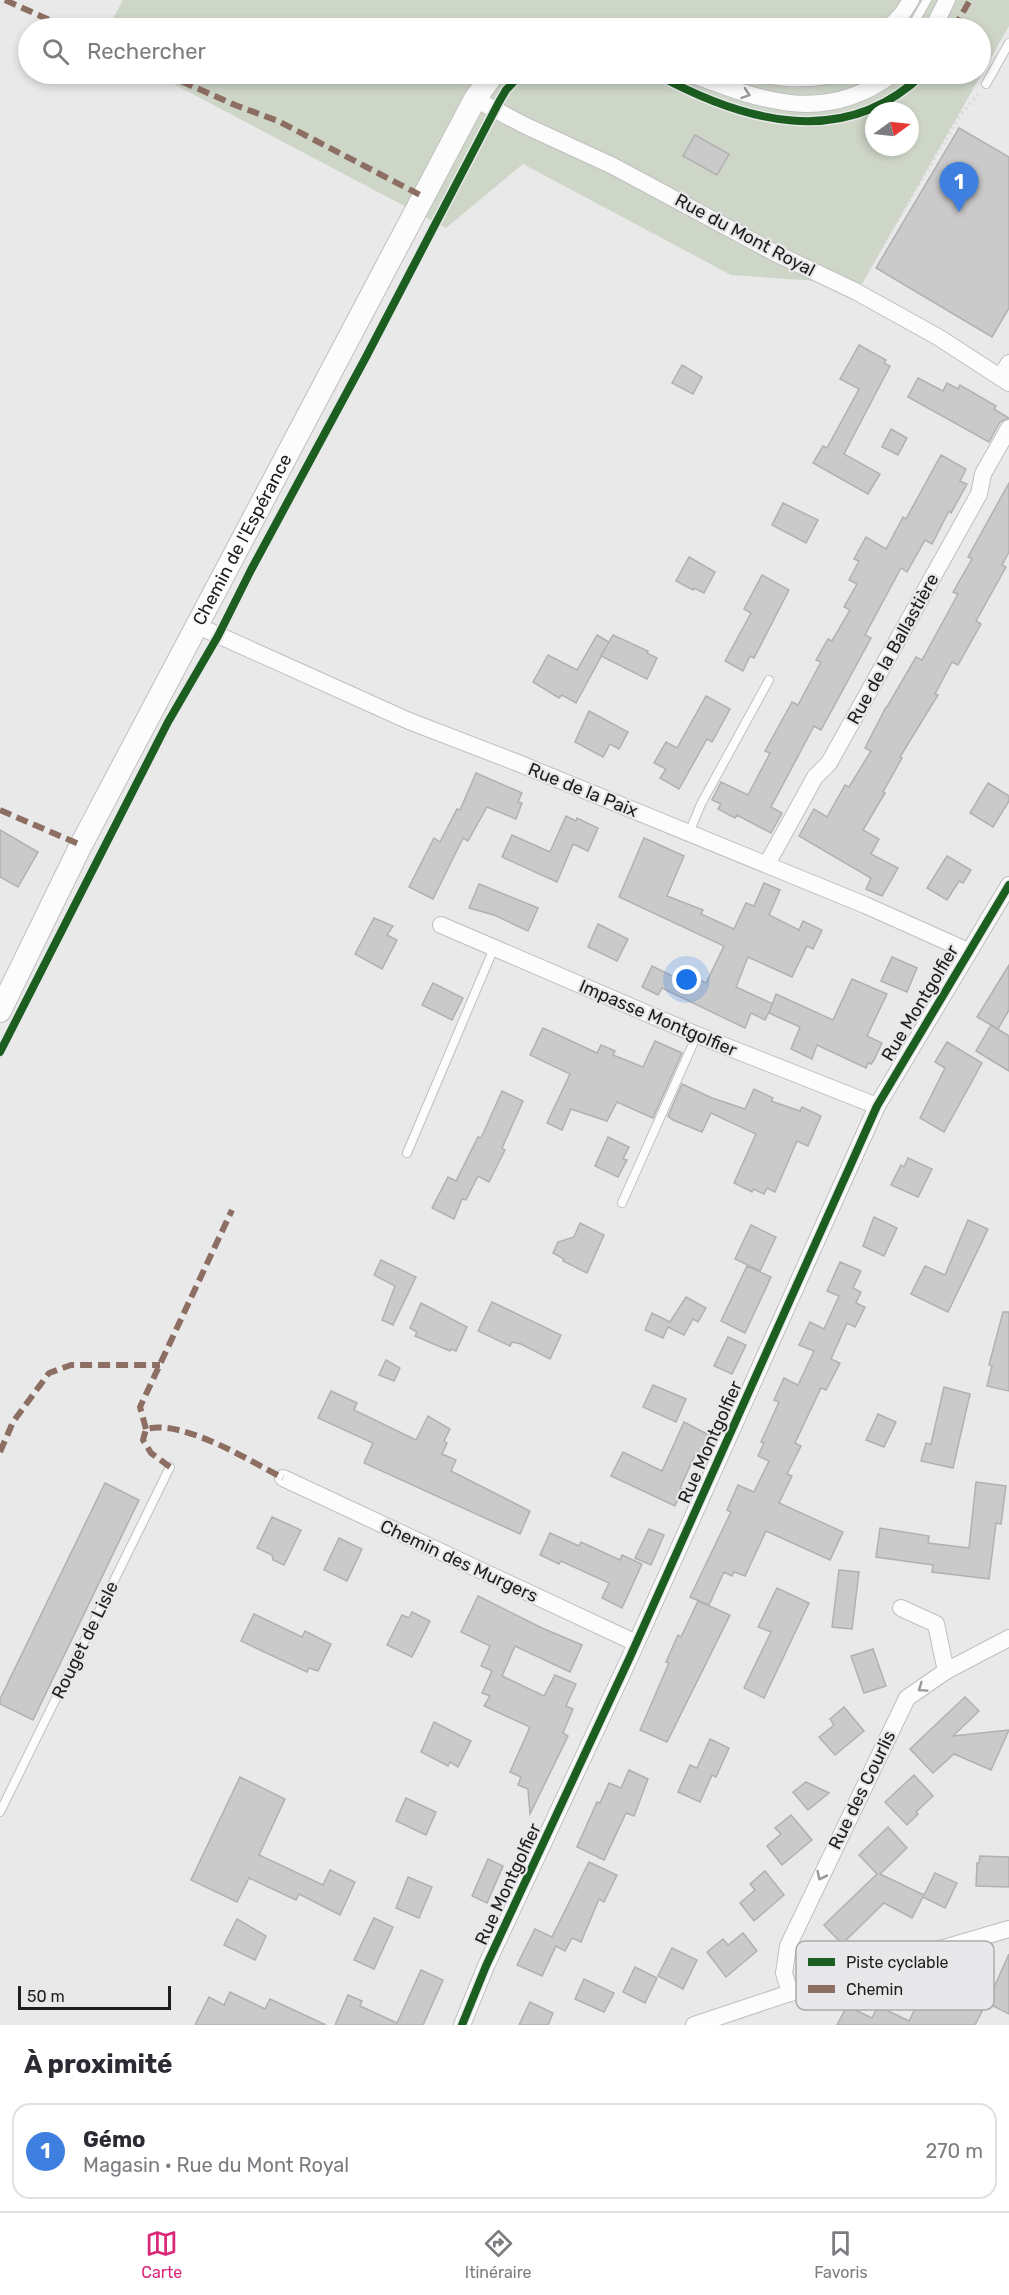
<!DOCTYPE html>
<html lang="fr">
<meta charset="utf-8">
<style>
:root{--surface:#fff;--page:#f7f7f7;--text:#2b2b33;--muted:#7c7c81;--line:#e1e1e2;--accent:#db2777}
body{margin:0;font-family:Rubik,sans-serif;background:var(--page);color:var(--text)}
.compass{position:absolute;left:865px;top:102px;width:54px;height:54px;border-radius:50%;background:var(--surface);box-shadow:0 3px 9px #0003;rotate:75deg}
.scale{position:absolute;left:18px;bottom:15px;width:153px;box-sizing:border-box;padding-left:6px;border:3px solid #1e1e1f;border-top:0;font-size:16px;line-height:21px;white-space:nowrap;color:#1e1e1f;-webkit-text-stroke:4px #e8e8ea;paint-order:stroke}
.you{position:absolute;left:687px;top:980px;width:21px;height:21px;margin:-15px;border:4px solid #fff;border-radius:50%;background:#1a73e8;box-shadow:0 0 0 9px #1a73e833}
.badge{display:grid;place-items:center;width:39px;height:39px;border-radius:50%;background:var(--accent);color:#fff;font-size:20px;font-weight:700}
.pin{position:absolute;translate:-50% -50px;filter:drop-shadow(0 2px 3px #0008)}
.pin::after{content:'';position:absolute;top:32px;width:21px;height:18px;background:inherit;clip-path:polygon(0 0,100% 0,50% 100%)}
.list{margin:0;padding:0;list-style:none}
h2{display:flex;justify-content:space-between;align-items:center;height:78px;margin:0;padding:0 24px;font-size:26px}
h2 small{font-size:20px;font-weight:400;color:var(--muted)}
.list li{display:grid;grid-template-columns:39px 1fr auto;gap:18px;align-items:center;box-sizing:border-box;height:96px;margin:0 12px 12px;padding:0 12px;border:2px solid var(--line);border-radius:18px}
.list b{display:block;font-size:22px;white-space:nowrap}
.list p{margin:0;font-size:20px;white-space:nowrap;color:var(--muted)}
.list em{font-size:20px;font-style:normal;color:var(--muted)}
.icon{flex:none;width:33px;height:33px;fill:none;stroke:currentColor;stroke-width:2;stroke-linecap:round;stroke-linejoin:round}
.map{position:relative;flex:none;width:1009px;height:2025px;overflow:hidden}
.search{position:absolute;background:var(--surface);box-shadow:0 3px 9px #0003;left:18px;right:18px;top:18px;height:66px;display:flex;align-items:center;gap:15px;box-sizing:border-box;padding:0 21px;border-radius:33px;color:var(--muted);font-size:22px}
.sheet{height:186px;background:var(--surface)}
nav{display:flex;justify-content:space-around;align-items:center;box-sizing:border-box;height:84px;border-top:2px solid var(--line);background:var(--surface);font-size:16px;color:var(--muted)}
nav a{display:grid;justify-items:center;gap:3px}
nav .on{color:var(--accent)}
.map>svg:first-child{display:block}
.green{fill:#ced6c8;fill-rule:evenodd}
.building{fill:#cacaca;stroke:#b1b1b2;stroke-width:1.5}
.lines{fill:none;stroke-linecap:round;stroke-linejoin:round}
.lane-casing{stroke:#bfbfbf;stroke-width:10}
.street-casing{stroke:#bfbfbf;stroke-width:18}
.secondary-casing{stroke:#bfbfbf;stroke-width:24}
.path{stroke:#d5d5d5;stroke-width:4;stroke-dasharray:1.5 4.5;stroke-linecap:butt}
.lane{stroke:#fcfcfc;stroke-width:8}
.street{stroke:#fcfcfc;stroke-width:16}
.secondary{stroke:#fcfcfc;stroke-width:22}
.quiet{stroke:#8d6e63;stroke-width:6;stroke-dasharray:12 6;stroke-linecap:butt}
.cycleway-casing{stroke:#e8e8ea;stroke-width:11}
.cycleway{stroke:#1b5e20;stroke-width:8}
.oneway{stroke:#989899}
.labels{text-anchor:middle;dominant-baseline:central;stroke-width:4.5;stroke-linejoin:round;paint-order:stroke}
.street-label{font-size:18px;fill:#1e1e1f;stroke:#e8e8ea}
.key{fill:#e8e8ea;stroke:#ababad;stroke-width:1.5}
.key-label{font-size:16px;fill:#1e1e1f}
</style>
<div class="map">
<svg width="1009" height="2025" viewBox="0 0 1009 2025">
<rect width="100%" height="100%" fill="#e9e9e9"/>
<!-- green -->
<path class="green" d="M123,0H1009V26L862,284L731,275L523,164L446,228L155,74H980V28H108ZM874,111H910V147H874Z"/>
<!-- building -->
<g class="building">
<path d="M959,128L1009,157V308L992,337L876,268Z"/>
<path d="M695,135L729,154L717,175L683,156Z"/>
<path d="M859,345L886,360L884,363L890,366L844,454L880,474L868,494L813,463L823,446L827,448L859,389L840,379Z"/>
<path d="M682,365L702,377L693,394L672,383Z"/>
<path d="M918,378L943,391L947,383L958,389L960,385L996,406L994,409L1009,418L1000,422L989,442L908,397Z"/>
<path d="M891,429L907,438L898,455L882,447Z"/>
<path d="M941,455L966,469L960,481L967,484L951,513L949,511L932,544L925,540L907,572L901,568L865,635L871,638L821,730L814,726L771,807L782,813L771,833L737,815L735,818L718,809L721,804L712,800L721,782L748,795L770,753L765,751L792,702L798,705L821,662L816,660L828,639L832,641L850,610L844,607L857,584L849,580L859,561L854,559L866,537L886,549L903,517L906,519Z"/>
<path d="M1009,483V552L1002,565L1006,567L976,621L981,624L958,665L952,662L935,694L938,695L900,757L902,758L883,792L885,793L863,830L879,839L871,854L898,868L882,896L866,889L871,878L799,836L814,809L827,817L845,785L849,787L871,751L865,748L886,707H887L916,657L922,660L958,594L953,592L972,559L968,557Z"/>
<path d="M783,503L818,520L806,543L772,525Z"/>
<path d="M689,557L715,572L704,593L694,588L693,590L676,581Z"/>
<path d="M762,575L789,590L754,658L750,656L743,671L725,661L751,613L744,609Z"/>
<path d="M597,635L609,642L576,703L562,695L559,698L533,682L548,655L577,670Z"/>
<path d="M613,635L648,651L647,653L657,658L647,679L601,656Z"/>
<path d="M706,696L730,709L712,742L707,739L679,789L660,778L666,769L654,763L666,742L677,748Z"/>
<path d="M589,711L628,732L619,749L610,744L603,757L575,742Z"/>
<path d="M476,773L522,793L518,802L522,803L516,819L487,807L468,841L463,838L433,899L409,887L434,838L440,842L457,809L460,810Z"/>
<path d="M988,783L1009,796V801L993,827L970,813Z"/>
<path d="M566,816L576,821L577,818L598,828L588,851L573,844L557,882L502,857L512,835L550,852Z"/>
<path d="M0,830L38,852L18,887L0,877Z"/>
<path d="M644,838L684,856L667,896L703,910L701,914L734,929L746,903L754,906L764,883L780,890L769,915L799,930L803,921L822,930L813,949L807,946L792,977L748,957L736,987L773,1004L765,1020L751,1013L745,1028L662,988L658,995L642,987L652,966L674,977L678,970L706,983L724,946L619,897Z"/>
<path d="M947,856L971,870L963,883L959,881L947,900L927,888Z"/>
<path d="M479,884L538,908L528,931L494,915L469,908Z"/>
<path d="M374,918L393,926L387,935L397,940L382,969L355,954Z"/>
<path d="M598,924L628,939L617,961L588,947Z"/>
<path d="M892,957L917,968L907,992L881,981Z"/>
<path d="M1009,965V1010L998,1029L977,1017Z"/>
<path d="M852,979L887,994L867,1036L882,1043L874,1060L871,1064L868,1063L866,1068L817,1045L812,1059L791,1049L800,1027L769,1013L776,994L833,1020Z"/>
<path d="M433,983L463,998L452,1020L422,1005Z"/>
<path d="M991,1025L1009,1036V1071L976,1051Z"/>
<path d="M543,1028L597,1053L601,1045L615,1051L613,1055L643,1067L655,1041L682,1053L653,1118L617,1102L607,1121L571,1109L562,1130L547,1123L570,1074L530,1055Z"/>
<path d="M947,1042L982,1063L944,1132L920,1118L945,1068L935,1062Z"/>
<path d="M682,1084L712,1098L745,1109L754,1089L773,1098L771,1101L800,1111L802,1107L821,1116L808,1146L797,1141L775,1192L767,1188L764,1194L753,1189L752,1192L734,1183L756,1134L711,1113L702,1132L673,1120L668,1116Z"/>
<path d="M502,1091L523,1101L502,1148L505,1150L489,1182L478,1176L466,1200L462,1199L454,1219L432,1208L448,1177L456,1181L478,1137L481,1138Z"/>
<path d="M608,1137L629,1147L623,1159L627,1160L618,1177L595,1166Z"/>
<path d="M908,1158L932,1169L918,1197L891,1185L901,1165L904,1167Z"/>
<path d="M874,1217L897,1228L884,1256L863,1246Z"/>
<path d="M968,1220L988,1229L948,1312L911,1294L925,1266L945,1275Z"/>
<path d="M580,1223L604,1235L587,1273L563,1261L564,1259L553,1253L558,1242L574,1237Z"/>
<path d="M751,1225L776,1237L760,1271L735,1259Z"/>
<path d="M381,1260L416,1277L393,1325L382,1320L395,1286L374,1275Z"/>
<path d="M840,1262L861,1271L853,1288L861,1292L856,1303L865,1307L855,1327L847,1323L831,1359L840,1363L826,1390L821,1388L795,1443L801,1446L787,1474L792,1476L779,1503L843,1532L830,1560L766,1531L745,1576L734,1572L732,1576L724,1572L709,1605L690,1597L731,1512L727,1510L738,1485L754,1492L769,1461L758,1456L764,1443L761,1442L779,1402L774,1400L784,1378L798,1385L814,1351L799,1345L810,1322L824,1329L839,1296L827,1291Z"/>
<path d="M747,1266L771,1277L745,1333L721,1321Z"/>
<path d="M686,1297L706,1308L698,1322L693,1319L684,1335L668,1327L663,1338L645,1330L652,1313L670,1322Z"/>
<path d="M492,1302L561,1335L550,1359L521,1344L512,1342L510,1346L478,1331Z"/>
<path d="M421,1303L467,1327L456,1351L451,1349L450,1351L415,1336L417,1332L410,1328Z"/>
<path d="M1003,1312H1009V1391L987,1386L992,1366L989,1365Z"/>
<path d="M728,1337L746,1345L732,1374L714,1366Z"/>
<path d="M386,1360L400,1368L394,1381L379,1375Z"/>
<path d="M653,1385L686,1399L676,1422L643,1407Z"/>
<path d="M944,1387L970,1394L953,1468L921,1461L926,1443L931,1444Z"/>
<path d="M331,1391L357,1403L354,1410L416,1440L428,1416L450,1429L444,1441L447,1443L442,1454L456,1460L451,1471L530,1511L520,1534L364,1463L373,1443L318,1418Z"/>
<path d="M878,1414L896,1422L884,1447L866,1440Z"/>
<path d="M684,1422L709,1435L698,1456L695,1455L680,1488L682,1489L675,1506L611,1476L623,1452L662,1471Z"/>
<path d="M976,1482L1006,1486L1001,1524L996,1523L989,1579L932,1572L933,1565L876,1557L880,1528L929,1536L928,1543L969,1548Z"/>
<path d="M105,1483L139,1500L33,1720L0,1704V1699Z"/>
<path d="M272,1517L301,1530L284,1565L273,1560L272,1555L257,1548Z"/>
<path d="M649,1529L664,1535L651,1565L635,1558Z"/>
<path d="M550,1533L579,1546L581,1542L620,1560L622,1555L642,1564L622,1608L602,1598L609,1583L561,1561L559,1564L540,1555Z"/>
<path d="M339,1538L362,1549L347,1581L324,1570Z"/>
<path d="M839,1570L859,1572L852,1629L832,1627Z"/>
<path d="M777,1588L809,1603L764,1698L744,1688L771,1632L758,1627Z"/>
<path d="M478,1596L542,1628L582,1645L570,1672L515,1646L502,1676L544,1696L555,1675L576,1684L566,1706L573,1709L563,1733L568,1736L530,1814L528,1789L518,1785L521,1777L510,1772L530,1727L484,1706L490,1696L482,1693L492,1671L481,1666L490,1646L461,1632Z"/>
<path d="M698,1601L730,1615L667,1742L640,1730L669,1663L666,1662L678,1635L681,1637Z"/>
<path d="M412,1612L430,1621L412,1657L387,1645L402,1615L409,1618Z"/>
<path d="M254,1614L302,1637L305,1631L331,1644L318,1671L309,1668L307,1672L241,1641Z"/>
<path d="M873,1649L886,1686L864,1693L851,1656Z"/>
<path d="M965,1697L979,1711L953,1736L1009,1730L991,1770L954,1754L933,1773L910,1749Z"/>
<path d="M844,1707L864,1731L835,1755L819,1737L834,1725L830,1719Z"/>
<path d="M434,1722L471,1741L458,1767L450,1762L448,1766L421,1752Z"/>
<path d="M710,1739L729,1748L716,1777L712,1775L700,1802L678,1792L690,1765L697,1768Z"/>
<path d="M629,1770L648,1779L634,1816L626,1813L604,1860L577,1847L597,1802L600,1803L609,1783L621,1788Z"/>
<path d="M914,1775L933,1796L916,1812L918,1814L907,1825L885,1802Z"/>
<path d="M240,1777L285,1799L259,1855L323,1885L330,1870L355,1882L340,1915L299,1894L296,1900L249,1878L237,1902L191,1880Z"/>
<path d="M806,1782L829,1793L808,1810L793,1792Z"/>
<path d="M406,1798L436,1812L426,1835L396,1821Z"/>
<path d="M791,1815L812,1840L782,1865L767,1846L781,1834L775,1828Z"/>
<path d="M888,1827L907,1848L880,1874L924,1895L935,1873L957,1883L945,1908L923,1897L912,1918L884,1903L842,1944L824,1925L877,1874L859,1855Z"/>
<path d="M980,1856L1009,1857V1887L976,1886L977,1863H979Z"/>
<path d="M488,1859L503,1866L487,1903L472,1896Z"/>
<path d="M589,1862L617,1875L604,1902L599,1899L581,1942L572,1938L565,1951L556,1946L542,1976L517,1965L535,1929L552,1937Z"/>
<path d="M765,1871L784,1895L754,1921L740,1903L755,1890L750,1884Z"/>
<path d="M408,1877L432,1887L419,1918L396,1908Z"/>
<path d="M374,1918L393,1927L374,1969L354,1960Z"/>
<path d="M237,1919L266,1936L255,1960L224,1945Z"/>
<path d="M743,1933L757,1951L726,1977L707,1952L723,1939L728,1945Z"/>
<path d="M672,1948L697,1960L683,1989L658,1976Z"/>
<path d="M1009,1954V2014L987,2003Z"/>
<path d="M635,1967L657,1978L645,2003L623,1992Z"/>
<path d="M421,1970L443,1980L423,2025H335L348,1995L362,2001L360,2006L397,2023Z"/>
<path d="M584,1979L614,1993L604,2012L575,1999Z"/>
<path d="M953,1987L958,1999L982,2011L975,2025H837L847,2006L872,2018L878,2006L909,2021L920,1999L930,2004L936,1992Z"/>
<path d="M230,1992L265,2009L270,1999L326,2025H195L209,1997L224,2005Z"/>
<path d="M530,2002L553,2013L548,2025H519Z"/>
</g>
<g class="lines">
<defs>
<g id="lane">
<path d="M911,28L927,0"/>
<path d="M744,74C779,84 816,86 851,74"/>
<path d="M986,84L1009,43"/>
<path d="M689,833L701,804L769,680"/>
<path d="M407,1153L494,948"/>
<path d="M622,1203L697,1035"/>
<path d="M0,1812L170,1467"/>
</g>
<g id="street">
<path d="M889,28L902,14L911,0"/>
<path d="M933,28L947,0"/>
<path d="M691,74C763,101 824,125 893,74"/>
<path d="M475,99L524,125L613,166L775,253L855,291L938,337L1009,383"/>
<path d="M1000,377L1009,363"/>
<path d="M198,626L409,721L518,763L865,905L968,951"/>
<path d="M767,864L815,777L829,763L979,494L983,474L1009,428"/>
<path d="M441,925L697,1035L877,1106"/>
<path d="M283,1478L636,1643"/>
<path d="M901,1608L936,1624L946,1671"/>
<path d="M790,1993L784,1973L788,1946L907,1698L946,1671L1009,1638"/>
<path d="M462,2025L486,1966L630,1657L877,1106L1009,885"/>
<path d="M694,2025L790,1993L1009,1929"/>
</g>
<g id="secondary">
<path id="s1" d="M0,1011L81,845L475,99L493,74"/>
</g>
</defs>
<!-- lane casing -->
<use href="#lane" class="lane-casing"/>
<!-- street casing -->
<use href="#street" class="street-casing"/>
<!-- secondary casing -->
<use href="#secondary" class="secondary-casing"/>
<!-- path -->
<path class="path" d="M863,278L958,118L978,94"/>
<!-- lane -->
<use href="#lane" class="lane"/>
<!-- street -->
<use href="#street" class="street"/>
<!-- secondary -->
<use href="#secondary" class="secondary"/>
<!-- quiet -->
<g class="quiet">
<path d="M5,0L67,28"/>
<path d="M954,28L970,0"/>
<path d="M165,74L235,105L278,121L424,197"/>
<path d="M0,810L81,845"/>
<path d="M146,1429L140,1407L232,1210"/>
<path d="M0,1452L13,1422L49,1373L71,1365H160"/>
<path d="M170,1467L151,1453L143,1440L146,1429C183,1419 250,1461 283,1478"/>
</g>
<defs>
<g id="cycleway">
<path d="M656,74C742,121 843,151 923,74"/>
<path d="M0,1052L168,722L218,636L251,570L366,357L499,102L506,90L521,74"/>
<path d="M462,2025L486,1966L630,1657L877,1106L1009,885"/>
</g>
</defs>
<!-- cycleway casing -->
<use href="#cycleway" class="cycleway-casing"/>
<!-- cycleway -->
<use href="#cycleway" class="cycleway"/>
</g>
<!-- one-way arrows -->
<defs><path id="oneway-chevron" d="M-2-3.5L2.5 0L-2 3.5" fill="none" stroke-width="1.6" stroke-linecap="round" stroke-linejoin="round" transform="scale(1.5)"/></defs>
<g class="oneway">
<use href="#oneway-chevron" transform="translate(746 94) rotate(19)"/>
<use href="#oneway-chevron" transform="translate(922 1688) rotate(145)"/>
<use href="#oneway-chevron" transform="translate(821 1876) rotate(116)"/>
</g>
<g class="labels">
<!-- street labels -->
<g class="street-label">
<text transform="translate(745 235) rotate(28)">Rue du Mont Royal</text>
<text stroke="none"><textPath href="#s1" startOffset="530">Chemin de l'Espérance</textPath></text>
<text transform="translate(893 649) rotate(-61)">Rue de la Ballastière</text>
<text transform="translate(583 790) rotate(22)">Rue de la Paix</text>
<text transform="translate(920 1003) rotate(-59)">Rue Montgolfier</text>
<text transform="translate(658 1018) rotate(23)">Impasse Montgolfier</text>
<text transform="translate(710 1442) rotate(-66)">Rue Montgolfier</text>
<text transform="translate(459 1561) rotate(25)">Chemin des Murgers</text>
<text transform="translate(85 1640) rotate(-64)">Rouget de Lisle</text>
<text transform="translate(862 1790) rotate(-64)">Rue des Courlis</text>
<text transform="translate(508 1884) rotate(-65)">Rue Montgolfier</text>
</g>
</g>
<!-- legend -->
<rect x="796" y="1941" width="198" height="69" rx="9" class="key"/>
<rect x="808" y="1958" width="27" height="8" fill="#1b5e20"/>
<rect x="808" y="1985" width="27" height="8" fill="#8d6e63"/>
<g class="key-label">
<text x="846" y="1968">Piste cyclable</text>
<text x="846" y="1995">Chemin</text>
</g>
</svg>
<svg class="compass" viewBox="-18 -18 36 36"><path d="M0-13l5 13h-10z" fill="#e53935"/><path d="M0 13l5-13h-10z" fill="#7c7c81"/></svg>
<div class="scale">50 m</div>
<div class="you"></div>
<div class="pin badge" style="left:959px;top:212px;background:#3f7fe0">1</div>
<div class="search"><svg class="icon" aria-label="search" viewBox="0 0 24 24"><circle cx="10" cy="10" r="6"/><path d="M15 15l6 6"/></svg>Rechercher</div>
</div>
<section class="sheet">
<h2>À proximité<small></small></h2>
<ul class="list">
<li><span class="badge" style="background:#3f7fe0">1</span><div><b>Gémo</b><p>Magasin · Rue du Mont Royal</p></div><em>270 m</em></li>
</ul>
</section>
<nav>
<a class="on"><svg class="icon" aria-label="map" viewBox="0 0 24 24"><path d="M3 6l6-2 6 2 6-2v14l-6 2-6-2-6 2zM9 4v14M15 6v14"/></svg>Carte</a>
<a><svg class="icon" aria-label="directions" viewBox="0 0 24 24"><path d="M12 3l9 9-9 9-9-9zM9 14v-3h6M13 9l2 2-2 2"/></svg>Itinéraire</a>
<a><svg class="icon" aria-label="saved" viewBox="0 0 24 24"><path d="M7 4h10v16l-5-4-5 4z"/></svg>Favoris</a>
</nav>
